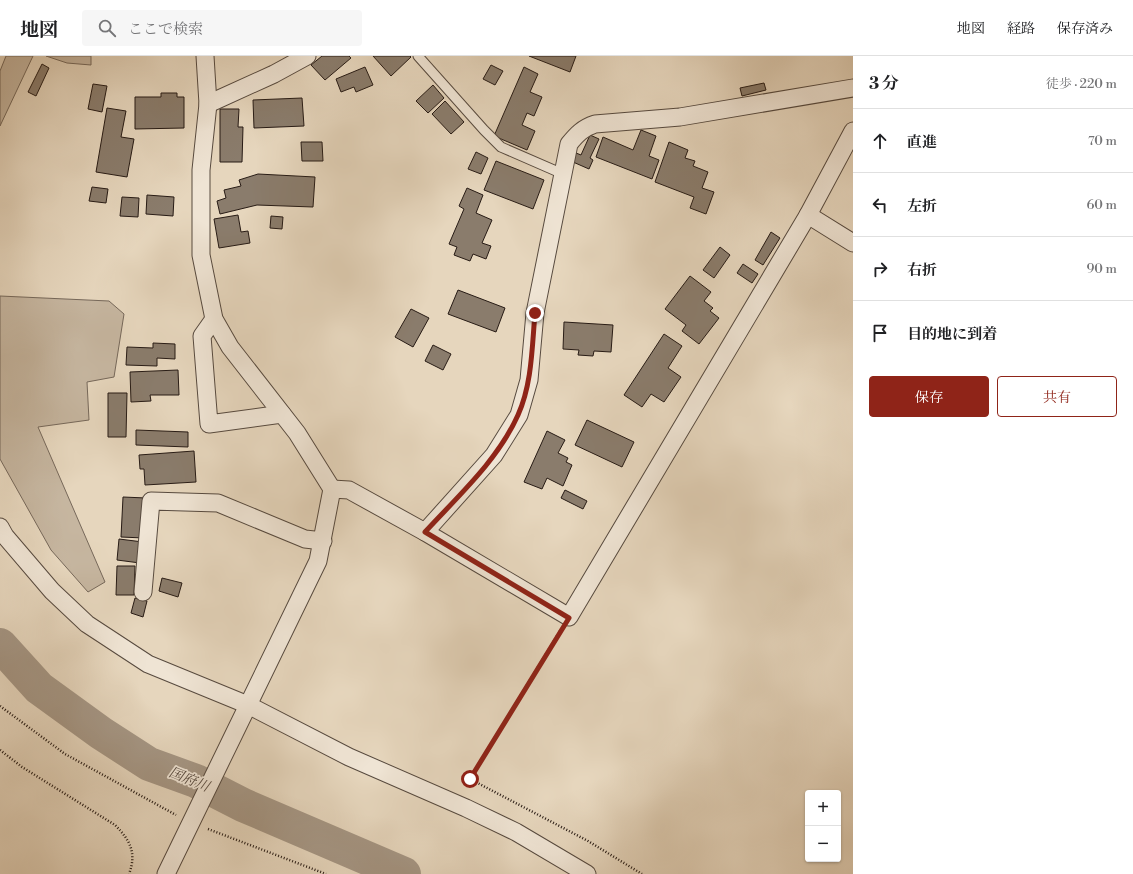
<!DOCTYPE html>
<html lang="ja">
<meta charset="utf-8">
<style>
:root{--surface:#fff;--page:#f6f6f6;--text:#202124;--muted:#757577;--line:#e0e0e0;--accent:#8f2418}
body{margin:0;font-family:"Libre Bodoni","Noto Serif JP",serif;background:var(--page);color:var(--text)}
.controls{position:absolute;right:12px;bottom:12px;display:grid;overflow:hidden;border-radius:4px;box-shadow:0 1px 3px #0004}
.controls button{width:36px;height:36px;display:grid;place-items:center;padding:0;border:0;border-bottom:1px solid var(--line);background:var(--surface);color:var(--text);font:20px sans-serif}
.stop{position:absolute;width:12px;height:12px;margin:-9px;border:3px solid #8f2418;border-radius:50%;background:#fff}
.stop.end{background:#8f2418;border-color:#fff;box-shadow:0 1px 4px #0008}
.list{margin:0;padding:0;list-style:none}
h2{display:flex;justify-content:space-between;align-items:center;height:52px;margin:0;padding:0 16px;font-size:17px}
h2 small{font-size:13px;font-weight:400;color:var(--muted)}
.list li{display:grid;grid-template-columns:26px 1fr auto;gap:12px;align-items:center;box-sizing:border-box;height:64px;padding:0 16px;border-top:1px solid var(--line)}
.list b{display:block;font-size:15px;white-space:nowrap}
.list em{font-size:13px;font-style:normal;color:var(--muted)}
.actions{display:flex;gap:8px;padding:12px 16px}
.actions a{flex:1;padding:9px 0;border:1px solid var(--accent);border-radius:4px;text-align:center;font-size:14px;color:var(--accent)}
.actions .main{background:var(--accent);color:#fff}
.icon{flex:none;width:22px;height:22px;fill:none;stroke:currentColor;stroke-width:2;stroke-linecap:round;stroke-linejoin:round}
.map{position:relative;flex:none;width:853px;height:818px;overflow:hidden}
header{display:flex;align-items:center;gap:24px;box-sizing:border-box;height:56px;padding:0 20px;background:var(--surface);border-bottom:1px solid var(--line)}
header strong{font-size:19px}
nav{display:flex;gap:22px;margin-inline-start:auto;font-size:14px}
.search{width:280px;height:36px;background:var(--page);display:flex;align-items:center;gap:10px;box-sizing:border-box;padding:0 14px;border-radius:4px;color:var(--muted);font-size:15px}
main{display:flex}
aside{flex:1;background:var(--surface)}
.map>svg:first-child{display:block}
.green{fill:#c6b6a0;stroke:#76685a}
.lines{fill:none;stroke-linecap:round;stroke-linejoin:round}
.river{stroke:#a59684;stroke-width:34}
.building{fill:#8a7c6c;stroke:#271b15}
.lane-casing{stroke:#574a3f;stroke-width:11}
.street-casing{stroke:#574a3f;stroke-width:19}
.path{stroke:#271b15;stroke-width:2.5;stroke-dasharray:1 2;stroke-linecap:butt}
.lane{stroke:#efe4d4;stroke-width:9}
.street{stroke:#efe4d4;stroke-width:17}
.route{stroke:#8f2418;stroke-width:5}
.labels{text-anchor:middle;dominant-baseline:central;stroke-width:3.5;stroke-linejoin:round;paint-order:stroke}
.water-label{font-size:14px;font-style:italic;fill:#594c41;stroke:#efe4d4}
</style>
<header>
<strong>地図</strong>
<div class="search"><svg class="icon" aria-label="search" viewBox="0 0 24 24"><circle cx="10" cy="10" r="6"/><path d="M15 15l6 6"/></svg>ここで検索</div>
<nav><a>地図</a><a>経路</a><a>保存済み</a></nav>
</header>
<main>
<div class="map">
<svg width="853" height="818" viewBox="0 0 853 818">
<rect width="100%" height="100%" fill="#e6d6bd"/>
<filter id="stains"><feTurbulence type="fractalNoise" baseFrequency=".005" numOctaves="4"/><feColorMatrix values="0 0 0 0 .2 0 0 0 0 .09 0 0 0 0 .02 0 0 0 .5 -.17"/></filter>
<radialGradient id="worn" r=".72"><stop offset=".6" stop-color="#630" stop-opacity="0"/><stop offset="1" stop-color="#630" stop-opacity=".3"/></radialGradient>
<!-- green -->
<g class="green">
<path d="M6,0H33L0,70V15Z"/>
<path d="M46,0H91V9L67,7Z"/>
<path d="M0,240L109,245L124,258L114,321L87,326L89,364L38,371L105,526L88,536L51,494L0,403Z"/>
</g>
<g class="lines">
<!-- river -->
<path class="river" d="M0,589L39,632L101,677L149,708L196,725L243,749L404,818"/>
</g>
<!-- building -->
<g class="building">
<path d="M322,0H349L351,2L325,24L311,9Z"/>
<path d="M373,0H410L411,1L391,20Z"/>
<path d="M529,0H576L570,16Z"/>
<path d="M42,8L49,12L36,40L28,36Z"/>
<path d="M491,9L503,15L495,29L483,23Z"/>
<path d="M365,11L373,29L356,36L354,31L341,36L336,23Z"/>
<path d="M524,11L538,18L530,36L542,41L534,60L527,57L522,69L535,75L527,94L494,80Z"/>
<path d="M764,27L766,34L742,40L740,32Z"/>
<path d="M93,28L107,30L102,56L88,53Z"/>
<path d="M433,29L444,42L428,57L416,45Z"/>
<path d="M161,37H177V41H184V72L135,73V41H161Z"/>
<path d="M302,42L304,70L254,72L253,44Z"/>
<path d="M445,45L464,66L451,78L432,58Z"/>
<path d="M107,52L126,55L121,81L134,83L127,121L96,116Z"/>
<path d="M220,53H239L238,71H243L242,106H220Z"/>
<path d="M641,74L656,80L649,100L659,104L652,123L596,101L603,81L633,94Z"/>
<path d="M590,79L599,83L590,102L593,104L589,113L573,106L576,97L581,99Z"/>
<path d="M301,86H322L323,105H302Z"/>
<path d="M669,86L688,94L685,102L695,105L693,110L708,116L702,132L714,136L706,158L690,152L694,141L655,126Z"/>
<path d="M476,96L488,102L481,118L468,113Z"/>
<path d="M496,105L544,124L533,153L484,134Z"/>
<path d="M258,118L315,121L313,151L257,149L220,158L217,145L226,142L224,134L241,130L239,124Z"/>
<path d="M92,131L108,133L106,147L89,145Z"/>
<path d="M467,132L483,139L476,157L492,164L482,187L491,190L486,203L473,198L470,205L454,199L457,191L449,188L464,153L459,150Z"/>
<path d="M147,139L174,141L173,160L146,158Z"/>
<path d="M122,141L139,142L138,161L120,160Z"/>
<path d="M238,159L241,176L248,175L250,187L219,192L214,163Z"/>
<path d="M271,160L283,161L282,173L270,172Z"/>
<path d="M771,176L780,182L763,209L755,204Z"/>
<path d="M720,191L730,199L714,222L703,214Z"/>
<path d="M743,208L758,218L752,227L737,217Z"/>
<path d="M690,220L711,236L704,245L713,252L710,255L719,262L699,288L682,275L686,269L665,253Z"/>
<path d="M458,234L505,252L496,276L448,258Z"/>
<path d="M411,253L429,262L413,291L395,281Z"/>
<path d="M564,266L613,269L611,296L594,295L593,300L578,299L579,294L563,293Z"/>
<path d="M664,278L682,290L668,312L681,321L664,346L651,338L642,351L624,339Z"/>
<path d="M153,287L175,288V303L157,302V310L126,309L127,291L153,292Z"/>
<path d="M433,289L451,298L443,314L425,305Z"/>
<path d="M178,314L179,339H150L151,345L131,346L130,316Z"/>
<path d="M108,337H127L126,381H108Z"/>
<path d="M587,364L634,386L622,411L575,389Z"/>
<path d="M136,374L188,376V391L136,389Z"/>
<path d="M547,375L565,384L558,397L568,402L566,406L572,409L563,430L547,422L542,433L524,426Z"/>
<path d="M194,395L196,426L145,429L144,413H140L139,399Z"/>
<path d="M565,434L587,445L583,453L561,442Z"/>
<path d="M123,441L146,442L144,482L121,481Z"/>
<path d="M119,483L143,486L140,507L117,504Z"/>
<path d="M117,510H135L134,539H116Z"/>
<path d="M162,522L182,527L178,541L159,535Z"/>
<path d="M135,542L147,545L143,561L131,557Z"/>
</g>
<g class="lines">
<defs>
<path id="lane" d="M418,0L484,74L501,91L563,118"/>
<g id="street">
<path d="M208,48L274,18L307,0"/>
<path d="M808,159L853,187"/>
<path d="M214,263L202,280L209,368L282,358"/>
<path d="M332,433L349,434L425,476L569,561L808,159L853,75"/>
<path d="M0,471L5,480L52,535L87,568L148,608L248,649L349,701L466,752L516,776L587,818"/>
<path d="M425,476L494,399L519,359L529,324L535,257L569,88C577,78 583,72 595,68L680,61L853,32"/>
<path d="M143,536L151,445L218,447L305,483L323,485"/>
<path d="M166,818L318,505L332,433L297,377L230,291L214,263L201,199V114L208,48L205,0"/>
</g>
</defs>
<!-- lane casing -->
<use href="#lane" class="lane-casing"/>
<!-- street casing -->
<use href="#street" class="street-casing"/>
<!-- path -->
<g class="path">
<path d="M560,575L470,723L588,785L642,818"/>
<path d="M0,650L65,698L176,759"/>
<path d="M0,694L22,711L115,769C130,784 137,797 129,818"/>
<path d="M208,773L326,818"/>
</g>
<!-- lane -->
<use href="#lane" class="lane"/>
<!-- street -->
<use href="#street" class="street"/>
</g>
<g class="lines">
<!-- route -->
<path class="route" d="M470,723L569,562L425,476C458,440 498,404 518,359C532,328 532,291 535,257"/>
</g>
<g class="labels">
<!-- water labels -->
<g class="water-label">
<text transform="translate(189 724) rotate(22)">国府川</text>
</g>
</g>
<rect width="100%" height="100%" filter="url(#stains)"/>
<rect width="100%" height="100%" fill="url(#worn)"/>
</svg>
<div class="controls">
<button>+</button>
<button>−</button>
</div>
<div class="stop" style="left:470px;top:723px"></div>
<div class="stop end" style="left:535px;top:257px"></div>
</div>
<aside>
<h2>3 分<small>徒歩 · 220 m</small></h2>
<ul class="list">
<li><svg class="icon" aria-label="ahead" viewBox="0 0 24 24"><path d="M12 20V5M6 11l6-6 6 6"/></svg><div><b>直進</b></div><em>70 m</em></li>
<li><svg class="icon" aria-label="left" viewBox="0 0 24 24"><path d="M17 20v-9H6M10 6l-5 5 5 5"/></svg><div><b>左折</b></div><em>60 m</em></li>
<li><svg class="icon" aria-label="right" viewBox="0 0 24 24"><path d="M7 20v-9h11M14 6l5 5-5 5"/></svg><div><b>右折</b></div><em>90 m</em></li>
<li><svg class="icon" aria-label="arrive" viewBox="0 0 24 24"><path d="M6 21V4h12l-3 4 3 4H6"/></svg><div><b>目的地に到着</b></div></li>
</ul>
<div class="actions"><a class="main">保存</a><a>共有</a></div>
</aside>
</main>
